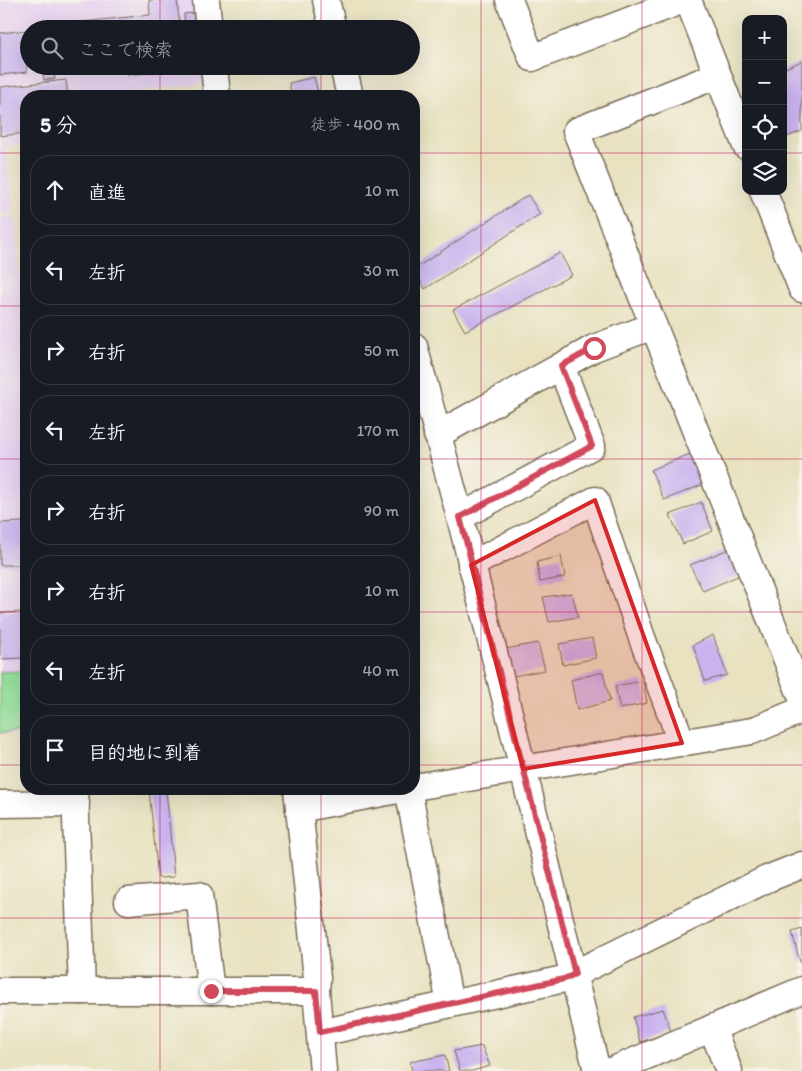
<!DOCTYPE html>
<html lang="ja">
<meta charset="utf-8">
<style>
:root{--surface:#171b24;--page:#20242c;--text:#f1f3f6;--muted:#9ea1a6;--line:#363941}
body{margin:0;font-family:Itim,"Klee One",sans-serif;background:var(--page);color:var(--text)}
.controls{position:absolute;right:15px;top:15px;display:grid;overflow:hidden;border-radius:10px;box-shadow:0 5px 20px #0002}
.controls button{width:45px;height:45px;display:grid;place-items:center;padding:0;border:0;border-bottom:1px solid var(--line);background:var(--surface);color:var(--text);font:25px sans-serif}
.stop{position:absolute;width:15px;height:15px;margin:-11px;border:4px solid #d1495b;border-radius:50%;background:#fff}
.stop.end{background:#d1495b;border-color:#fff;box-shadow:0 1px 5px #0008}
.list{margin:0;padding:0;list-style:none}
h2{display:flex;justify-content:space-between;align-items:center;height:65px;margin:0;padding:0 20px;font-size:21px}
h2 small{font-size:16px;font-weight:400;color:var(--muted)}
.list li{display:grid;grid-template-columns:32px 1fr auto;gap:15px;align-items:center;box-sizing:border-box;height:70px;margin:0 10px 10px;padding:0 10px;border:1px solid var(--line);border-radius:20px}
.list b{display:block;font-size:19px;white-space:nowrap}
.list em{font-size:16px;font-style:normal;color:var(--muted)}
.icon{flex:none;width:28px;height:28px;fill:none;stroke:currentColor;stroke-width:2;stroke-linecap:round;stroke-linejoin:round}
.map{position:relative;flex:none;width:802px;height:1071px;overflow:hidden}
.search{position:absolute;background:var(--surface);box-shadow:0 5px 20px #0002;left:20px;top:20px;width:400px;height:55px;display:flex;align-items:center;gap:12px;box-sizing:border-box;padding:0 18px;border-radius:28px;color:var(--muted);font-size:19px}
.panel{position:absolute;background:var(--surface);box-shadow:0 5px 20px #0002;left:20px;top:90px;width:400px;height:705px;border-radius:20px}
.map>svg:first-child{display:block}
.built{fill:#e6d2f0}
.green{fill:#93de9a;stroke:#67845c}
.building{fill:#c9b3ef}
.lines{fill:none;stroke-linecap:round;stroke-linejoin:round}
.minor-casing{stroke:#786a57;stroke-width:29}
.minor{stroke:#fff;stroke-width:26}
.route{stroke:#d1495b;stroke-width:6}
.marked{fill:#d62828;fill-opacity:0.2;stroke:#d62828;stroke-width:4;stroke-linejoin:round}
.grid{fill:none;stroke:#c2185b;stroke-width:1;stroke-opacity:0.55}
</style>
<div class="map">
<svg width="802" height="1071" viewBox="0 0 802 1071">
<rect width="100%" height="100%" fill="#f7f3e8"/>
<filter id="ink" filterUnits="userSpaceOnUse"><feTurbulence type="fractalNoise" baseFrequency=".02" numOctaves="2"/><feDisplacementMap in="SourceGraphic" scale="10" xChannelSelector="R" yChannelSelector="G"/><feConvolveMatrix kernelMatrix="1 2 1 2 8 2 1 2 1" color-interpolation-filters="sRGB"/></filter>
<filter id="wash" filterUnits="userSpaceOnUse"><feTurbulence type="fractalNoise" baseFrequency=".0096" numOctaves="4" result="noise"/><feDisplacementMap in="SourceGraphic" scale="20" xChannelSelector="R" yChannelSelector="G"/><feGaussianBlur stdDeviation="1.12" result="paint"/><feColorMatrix in="noise" values="0 0 0 0 0 0 0 0 0 0 0 0 0 0 0 0 0 1.4 0 .05"/><feComposite in="paint" operator="in"/></filter>
<g filter="url(#wash)">
<rect width="100%" height="100%" fill="#e8e2c1"/>
<!-- built -->
<g class="built">
<path d="M0,0H198L201,29H29V66H205L206,84L95,96H26V144L6,147L14,213L0,215Z"/>
<path d="M15,216L26,342V735L0,734V218Z"/>
</g>
<!-- green -->
<path class="green" d="M26,671V732L0,733V672Z"/>
<g id="blocks">
<!-- building -->
<g class="building">
<path d="M149,0H177L180,29H52L51,25L150,15Z"/>
<path d="M193,13L195,29H185L184,14Z"/>
<path d="M29,30V61H26L27,72L0,75V33Z"/>
<path d="M802,61V131L784,138L783,69Z"/>
<path d="M43,66H53L55,79L44,80Z"/>
<path d="M126,66H182V69L127,75Z"/>
<path d="M314,77L318,93L305,96H292L289,83Z"/>
<path d="M66,80L68,96H26V133L0,136V87Z"/>
<path d="M528,195L540,214L425,289L414,269Z"/>
<path d="M560,253L572,275L465,331L453,310Z"/>
<path d="M690,454L704,484L664,500L651,470Z"/>
<path d="M701,502L713,531L683,544L670,515Z"/>
<path d="M24,522L25,565H0V523Z"/>
<path d="M729,549L740,575L703,591L690,565Z"/>
<path d="M561,556L565,577L540,582L537,562Z"/>
<path d="M572,593L578,617L549,622L543,597Z"/>
<path d="M24,612L26,658L0,659V613Z"/>
<path d="M713,635L727,675L705,681L693,645Z"/>
<path d="M592,638L596,658L563,665L559,644Z"/>
<path d="M538,643L545,670L513,676L505,649Z"/>
<path d="M603,672L610,701L577,710L571,680Z"/>
<path d="M643,681L647,703L620,709L615,686Z"/>
<path d="M149,789H166L174,877L158,878Z"/>
<path d="M802,929V962H800L792,932Z"/>
<path d="M663,1009L671,1032L640,1042L633,1017Z"/>
<path d="M482,1046L490,1066L472,1071H460L454,1051Z"/>
<path d="M445,1055L449,1071H412L410,1062Z"/>
</g>
</g>
</g>
<g filter="url(#ink)">
<use href="#blocks" fill-opacity="0" stroke="#786a57" stroke-width="1"/>
<g class="lines">
<defs>
<g id="minor">
<path d="M206,0L209,29"/>
<path d="M326,0L333,29"/>
<path d="M509,0L532,58L683,0"/>
<path d="M688,0L746,146"/>
<path d="M214,66L217,96"/>
<path d="M343,66L350,96"/>
<path d="M718,75L576,131L802,698"/>
<path d="M763,191L802,289"/>
<path d="M414,346L460,517L523,769L597,1071"/>
<path d="M437,435L594,348L653,326"/>
<path d="M460,517L592,446L561,366"/>
<path d="M471,565L595,500L642,638L682,743"/>
<path d="M414,787L752,731L802,710"/>
<path d="M75,789L82,991"/>
<path d="M297,789L317,978L316,991L323,1071"/>
<path d="M408,789L450,1004"/>
<path d="M0,804L76,803"/>
<path d="M299,809L403,789"/>
<path d="M128,901L199,895L211,991"/>
<path d="M0,991H316"/>
<path d="M712,1028L729,1071"/>
<path d="M320,1033L564,979L767,879L802,865"/>
<path d="M611,1071L802,990"/>
</g>
</defs>
<!-- minor casing -->
<use href="#minor" class="minor-casing"/>
<!-- minor -->
<use href="#minor" class="minor"/>
</g>
</g>
<g class="lines" filter="url(#ink)">
<!-- route -->
<path class="route" d="M211,991H316L320,1032L564,979L575,974L460,517L592,446L561,366L594,348"/>
</g>
<!-- marked area -->
<path class="marked" d="M595,500L682,743L523,769L471,565Z"/>
<!-- grid -->
<path class="grid" d="M160,0V29M321,0V29M481,0V1071M642,0V1071M160,66V96M321,66V96M0,153H26M414,153H746M783,153H802M0,306H26M414,306H802M0,459H26M414,459H802M0,612H26M414,612H802M0,765H26M414,765H802M160,789V1071M321,789V1071M0,918H802"/>
</svg>
<div class="controls">
<button>+</button>
<button>−</button>
<button><svg class="icon" aria-label="locate" viewBox="0 0 24 24"><circle cx="12" cy="12" r="6"/><path d="M12 2v4M12 18v4M2 12h4M18 12h4"/></svg></button>
<button><svg class="icon" aria-label="layers" viewBox="0 0 24 24"><path d="M12 4l9 5-9 5-9-5zM3 14l9 5 9-5"/></svg></button>
</div>
<div class="stop" style="left:594px;top:348px"></div>
<div class="stop end" style="left:211px;top:991px"></div>
<div class="search"><svg class="icon" aria-label="search" viewBox="0 0 24 24"><circle cx="10" cy="10" r="6"/><path d="M15 15l6 6"/></svg>ここで検索</div>
<section class="panel">
<h2>5 分<small>徒歩 · 400 m</small></h2>
<ul class="list">
<li><svg class="icon" aria-label="ahead" viewBox="0 0 24 24"><path d="M12 20V5M6 11l6-6 6 6"/></svg><div><b>直進</b></div><em>10 m</em></li>
<li><svg class="icon" aria-label="left" viewBox="0 0 24 24"><path d="M17 20v-9H6M10 6l-5 5 5 5"/></svg><div><b>左折</b></div><em>30 m</em></li>
<li><svg class="icon" aria-label="right" viewBox="0 0 24 24"><path d="M7 20v-9h11M14 6l5 5-5 5"/></svg><div><b>右折</b></div><em>50 m</em></li>
<li><svg class="icon" aria-label="left" viewBox="0 0 24 24"><path d="M17 20v-9H6M10 6l-5 5 5 5"/></svg><div><b>左折</b></div><em>170 m</em></li>
<li><svg class="icon" aria-label="right" viewBox="0 0 24 24"><path d="M7 20v-9h11M14 6l5 5-5 5"/></svg><div><b>右折</b></div><em>90 m</em></li>
<li><svg class="icon" aria-label="right" viewBox="0 0 24 24"><path d="M7 20v-9h11M14 6l5 5-5 5"/></svg><div><b>右折</b></div><em>10 m</em></li>
<li><svg class="icon" aria-label="left" viewBox="0 0 24 24"><path d="M17 20v-9H6M10 6l-5 5 5 5"/></svg><div><b>左折</b></div><em>40 m</em></li>
<li><svg class="icon" aria-label="arrive" viewBox="0 0 24 24"><path d="M6 21V4h12l-3 4 3 4H6"/></svg><div><b>目的地に到着</b></div></li>
</ul>
</section>
</div>
